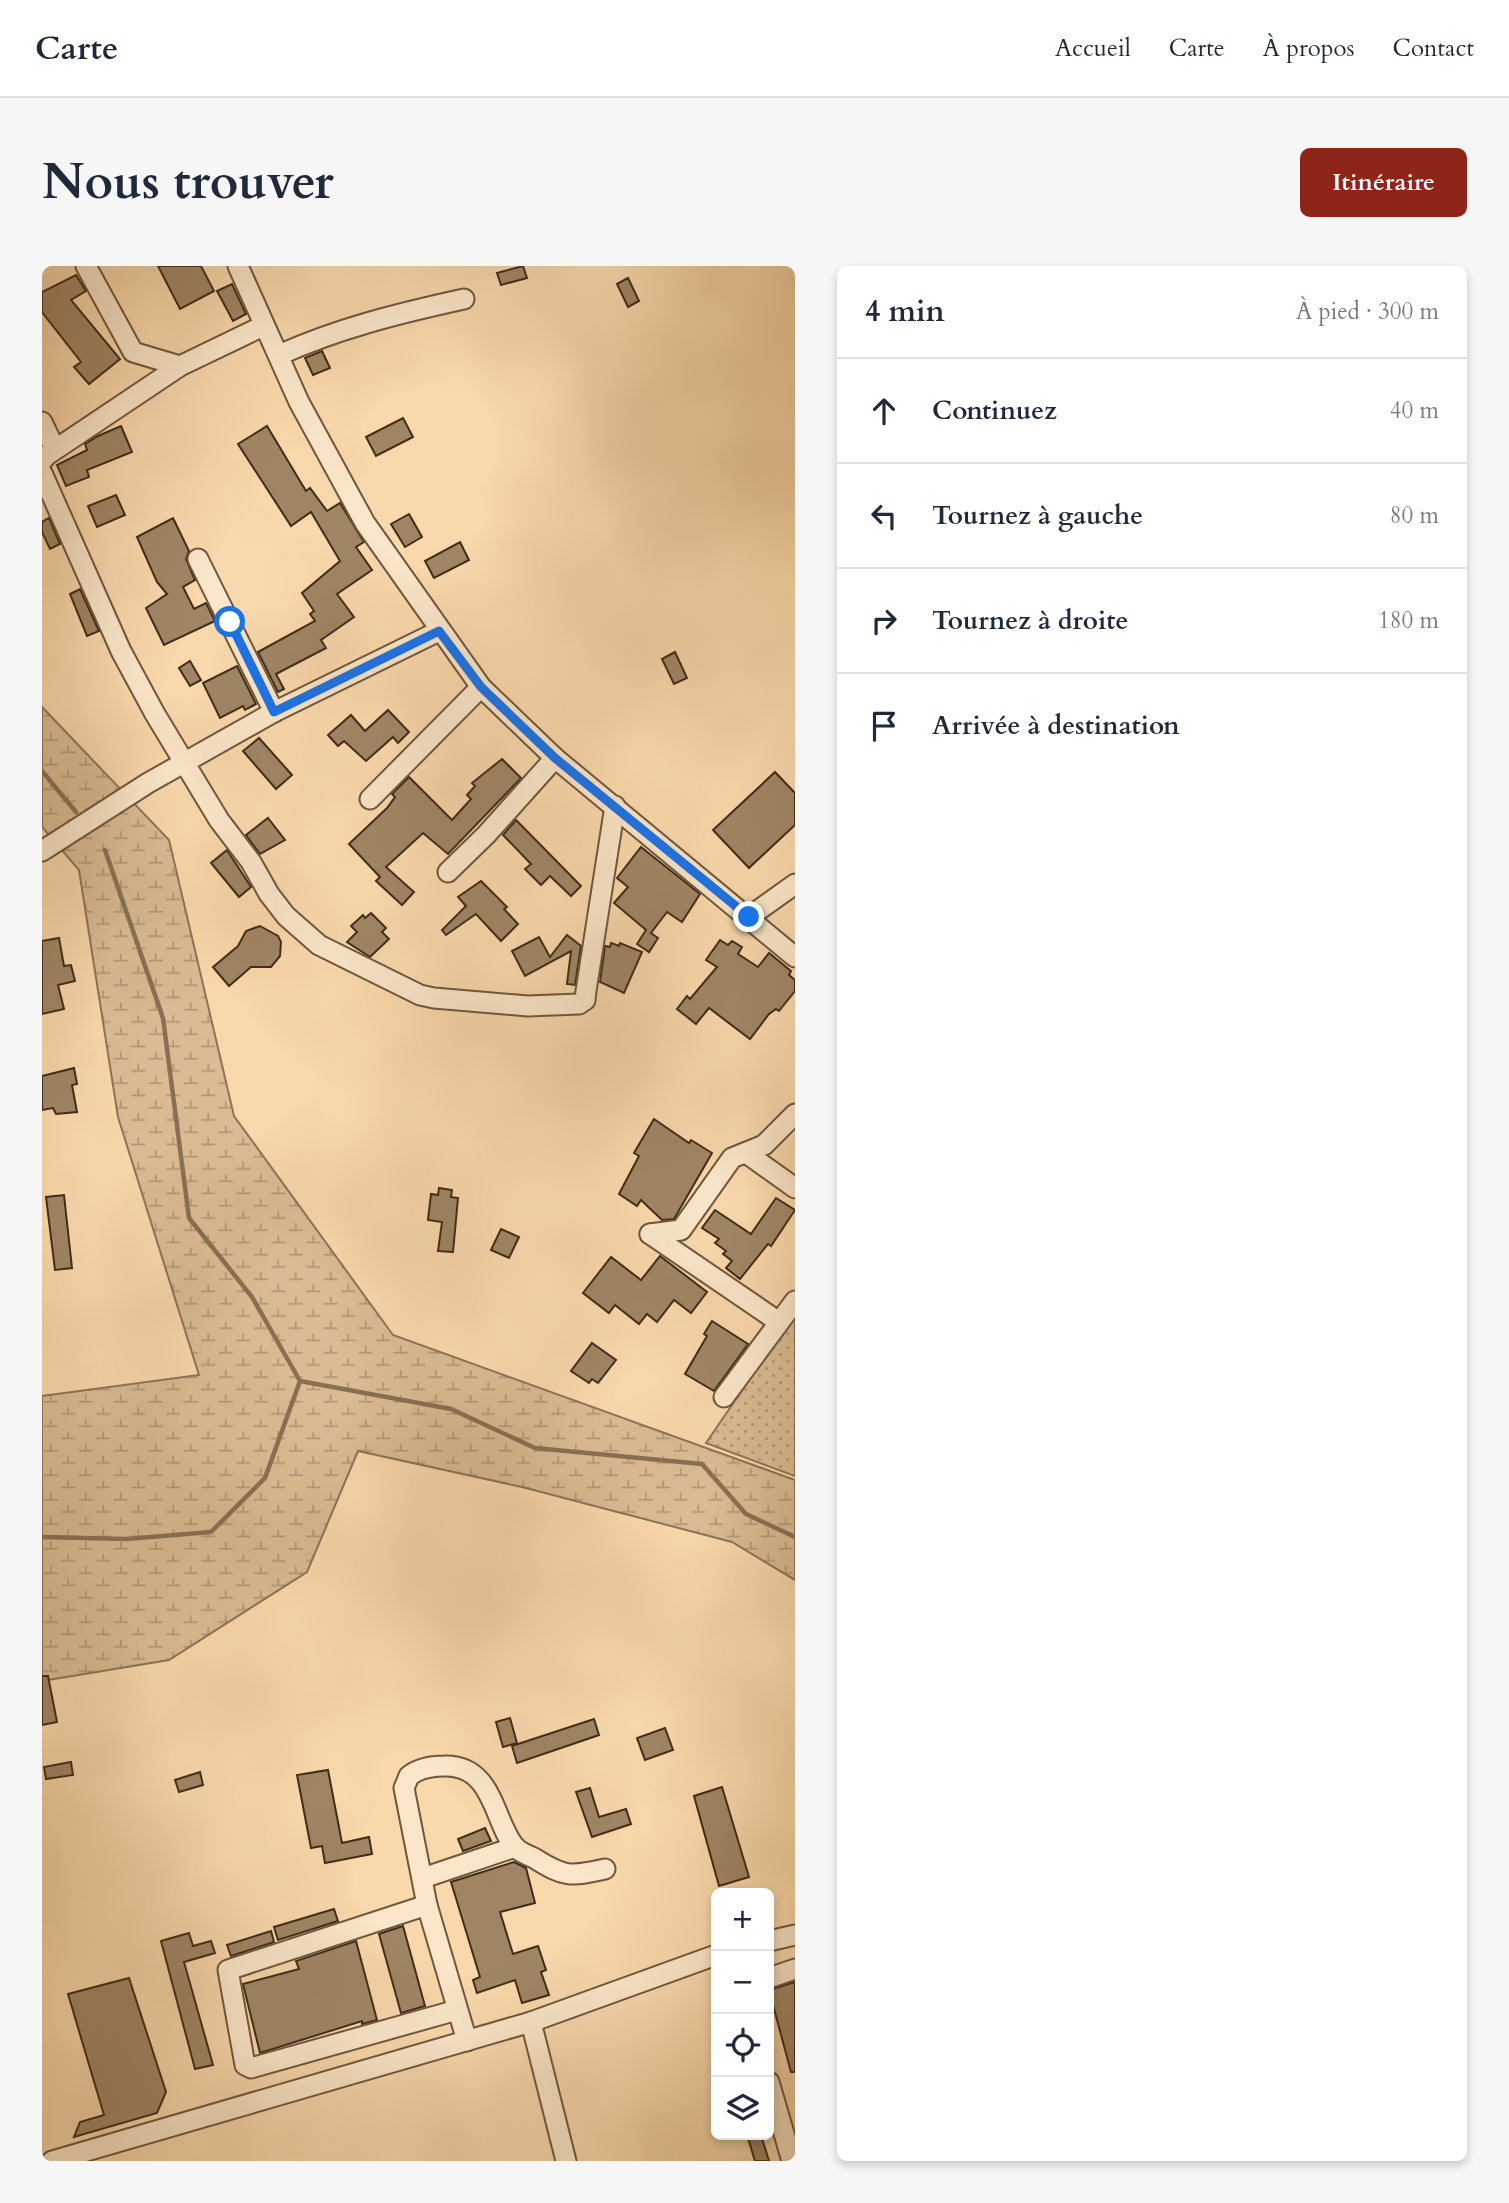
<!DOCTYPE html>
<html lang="fr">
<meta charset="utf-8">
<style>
:root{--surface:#fff;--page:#f6f6f7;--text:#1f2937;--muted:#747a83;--line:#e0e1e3;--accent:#8f2418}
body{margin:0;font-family:Cardo,serif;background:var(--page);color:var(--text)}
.controls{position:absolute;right:21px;bottom:21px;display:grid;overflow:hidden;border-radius:10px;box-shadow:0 4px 10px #0003}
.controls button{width:63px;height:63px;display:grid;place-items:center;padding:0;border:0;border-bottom:2px solid var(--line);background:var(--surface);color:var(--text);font:35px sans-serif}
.stop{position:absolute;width:21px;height:21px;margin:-16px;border:5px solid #1a73e8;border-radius:50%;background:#fff}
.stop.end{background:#1a73e8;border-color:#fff;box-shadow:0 2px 7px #0008}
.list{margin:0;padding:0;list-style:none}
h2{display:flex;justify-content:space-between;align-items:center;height:91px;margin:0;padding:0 28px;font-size:30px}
h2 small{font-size:23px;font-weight:400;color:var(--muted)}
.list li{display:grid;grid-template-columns:46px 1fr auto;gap:21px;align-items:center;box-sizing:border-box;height:105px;padding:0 28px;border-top:2px solid var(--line)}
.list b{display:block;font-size:26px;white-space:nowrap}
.list em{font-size:23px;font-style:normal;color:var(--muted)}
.icon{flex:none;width:38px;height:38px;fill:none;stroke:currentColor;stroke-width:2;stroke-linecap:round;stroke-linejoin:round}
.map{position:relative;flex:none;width:753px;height:1895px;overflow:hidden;border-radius:10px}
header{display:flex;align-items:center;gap:42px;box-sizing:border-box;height:98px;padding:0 35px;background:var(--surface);border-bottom:2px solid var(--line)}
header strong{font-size:33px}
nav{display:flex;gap:38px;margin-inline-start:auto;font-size:24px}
.intro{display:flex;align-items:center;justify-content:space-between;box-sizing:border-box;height:168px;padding:0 42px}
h1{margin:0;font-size:49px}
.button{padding:18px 32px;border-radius:10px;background:var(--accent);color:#fff;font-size:24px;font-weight:700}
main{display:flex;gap:42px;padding:0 42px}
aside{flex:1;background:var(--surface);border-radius:10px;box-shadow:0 4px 10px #0003}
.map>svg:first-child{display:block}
.grass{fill:url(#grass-dots);stroke:#8d7456;stroke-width:2}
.wetland{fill:url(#wetland-marsh);stroke:#8d7456;stroke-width:2}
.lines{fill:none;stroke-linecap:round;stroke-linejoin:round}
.stream{stroke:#897053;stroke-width:4.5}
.building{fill:#a08565;stroke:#402c18;stroke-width:2}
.minor-casing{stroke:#6e573d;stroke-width:23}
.minor{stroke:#fbe6c9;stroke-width:19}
.route{stroke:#1a73e8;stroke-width:9}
</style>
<header>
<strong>Carte</strong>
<nav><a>Accueil</a><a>Carte</a><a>À propos</a><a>Contact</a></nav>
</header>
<div class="intro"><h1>Nous trouver</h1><a class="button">Itinéraire</a></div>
<main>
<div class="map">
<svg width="753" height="1895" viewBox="0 0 753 1895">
<defs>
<pattern id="grass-dots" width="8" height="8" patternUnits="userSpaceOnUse" patternTransform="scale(1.75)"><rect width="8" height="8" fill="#dabb93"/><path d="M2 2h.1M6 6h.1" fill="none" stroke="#b29877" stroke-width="1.8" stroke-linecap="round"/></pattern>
<pattern id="wetland-marsh" width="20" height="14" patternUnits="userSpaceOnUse" patternTransform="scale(1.75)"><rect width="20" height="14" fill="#dabb93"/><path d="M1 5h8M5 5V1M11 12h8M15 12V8" fill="none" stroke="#b29877"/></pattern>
</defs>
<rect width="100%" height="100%" fill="#f9d8ac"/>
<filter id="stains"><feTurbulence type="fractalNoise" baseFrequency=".00286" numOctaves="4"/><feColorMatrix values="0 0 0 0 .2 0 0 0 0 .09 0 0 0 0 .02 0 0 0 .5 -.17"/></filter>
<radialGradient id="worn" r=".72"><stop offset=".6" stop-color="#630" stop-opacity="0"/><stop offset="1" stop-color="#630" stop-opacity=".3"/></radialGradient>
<!-- grass -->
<path class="grass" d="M753,1047V1210L664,1177Z"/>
<!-- wetland -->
<path class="wetland" d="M0,441L127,574L192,850L351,1069L753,1214V1314L690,1276L480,1221L316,1185L265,1306L127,1394L0,1415V1130L157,1109L76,851L37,604L0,561Z"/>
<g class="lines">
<!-- stream -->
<g class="stream">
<path d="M0,505L34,546"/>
<path d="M63,584L121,752L147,952L210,1031L258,1115"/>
<path d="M0,1271L84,1273L169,1266L223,1212L258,1115L409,1143L493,1182L660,1198L704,1248L753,1271"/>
</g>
</g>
<!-- building -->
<g class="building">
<path d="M116,0H159L172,25L138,43Z"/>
<path d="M481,0L485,12L459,19L455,7Z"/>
<path d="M34,9L44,25L29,34L78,93L47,118L32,101L39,96L0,46V26Z"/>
<path d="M586,12L597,35L586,41L575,18Z"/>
<path d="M190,18L204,48L191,55L175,25Z"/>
<path d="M280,85L288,102L271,109L263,92Z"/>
<path d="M361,152L371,171L334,190L324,171Z"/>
<path d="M79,160L90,186L45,204L47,211L24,220L15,199L45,184L43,178L56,170Z"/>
<path d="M225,160L264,225L268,222L285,245L298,237L322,276L314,281L330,304L295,328L312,351L279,374L284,382L234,408L242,423L236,426L216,386L273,355L268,348L272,345L260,327L298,295L269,246L249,260L196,178Z"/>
<path d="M74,229L83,249L55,261L46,240Z"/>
<path d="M367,248L380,271L363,281L349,258Z"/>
<path d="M7,252L18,278L8,283L0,266V256Z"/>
<path d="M131,252L147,285L144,293L153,314L141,321L152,343L164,337L173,355L122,379L104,342L125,328L115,316L95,271Z"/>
<path d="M418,276L427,294L392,312L383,295Z"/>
<path d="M38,323L57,365L45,370L28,328Z"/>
<path d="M633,386L645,412L632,418L620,393Z"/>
<path d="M148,395L159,414L148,420L137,402Z"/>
<path d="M195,400L214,438L203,444L201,440L178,452L161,417Z"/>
<path d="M346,444L367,466L356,477L351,471L324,495L302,475L296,480L286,469L309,449L323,465Z"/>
<path d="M217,472L250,509L234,523L201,485Z"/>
<path d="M460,493L479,512L406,588L381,567L344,601L372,626L360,639L334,615L338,611L307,578L345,542L353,531L350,528L367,511L410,554L429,533L425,529L433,520L430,517Z"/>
<path d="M733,506L753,527V559L707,602L671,564Z"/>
<path d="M226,552L243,574L218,588L204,569Z"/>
<path d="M474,554L539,620L529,630L508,610L499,619L483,603L489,598L461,569Z"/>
<path d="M599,581L658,628L640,656L625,646L609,667L616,672L607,686L595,678L604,664L572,637L586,621L575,612Z"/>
<path d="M185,584L209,621L197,631L169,597Z"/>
<path d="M439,615L465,641L462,643L476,658L459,675L434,648L404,669L400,664L424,640L416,631Z"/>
<path d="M329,647L344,662L340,666L347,673L328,691L305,676L315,666L309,660L321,649L323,652Z"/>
<path d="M218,660L236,670L239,676L238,690L229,701H209L187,720L171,701L196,680L204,665Z"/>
<path d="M525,669L539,680L533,719L525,718L529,685L483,710L470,685L497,671L508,691Z"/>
<path d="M17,672L22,700L29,699L33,715L16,719L22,743L0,748V675Z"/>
<path d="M678,674L686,679L690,675L700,681L696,688L716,701L727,687L749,705L747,709L753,714V725L737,745L734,743L727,748L708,773L667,742L654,758L635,743L645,730L648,733L675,701L664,694Z"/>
<path d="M569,677L577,680L578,677L600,686L582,727L558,716L563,680L568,681Z"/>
<path d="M32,802L35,818L30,819L35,846L14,848L11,842L0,844V810Z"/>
<path d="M612,853L647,877L649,874L670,887L632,953L620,954L599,934L595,940L577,928L597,890L592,887Z"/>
<path d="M397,922L410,924L409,931L416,932L411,986L396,985L400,956L386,954L389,928L396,929Z"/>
<path d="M22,929L30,1002L13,1004L4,931Z"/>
<path d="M734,932L753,944L729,980L726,978L698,1013L684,1002L690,995L681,988L684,985L673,977L677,973L660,962L673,944L709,968Z"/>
<path d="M459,963L477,971L467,992L449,984Z"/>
<path d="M618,990L665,1026L649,1047L632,1034L615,1056L605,1048L597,1058L573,1039L567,1047L541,1027L569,991L599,1014Z"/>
<path d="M670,1055L706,1078L672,1125L643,1108L665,1070L662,1068Z"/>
<path d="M550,1077L574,1094L556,1117L550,1113L547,1117L529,1105Z"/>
<path d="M0,1410H6L15,1456L0,1459Z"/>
<path d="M468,1452L475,1477L461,1481L454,1456Z"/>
<path d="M552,1453L557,1469L475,1497L470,1480Z"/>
<path d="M623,1462L631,1484L603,1494L595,1472Z"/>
<path d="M29,1496L31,1509L4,1513L2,1501Z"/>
<path d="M286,1504L300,1577L327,1571L330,1588L283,1597L280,1580L269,1582L255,1509Z"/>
<path d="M158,1506L161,1519L137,1526L133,1514Z"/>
<path d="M680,1521L707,1611L677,1620L652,1530Z"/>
<path d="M548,1522L557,1551L584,1543L589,1558L550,1571L534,1526Z"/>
<path d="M443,1562L449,1575L421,1585L416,1573Z"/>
<path d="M472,1596L484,1602L493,1637L458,1646L471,1688L496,1680L504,1704L499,1706L507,1729L480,1737L473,1714L435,1727L431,1714L438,1711L409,1616Z"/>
<path d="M292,1643L296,1655L236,1674L232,1661Z"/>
<path d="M361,1660L383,1740L359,1747L337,1668Z"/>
<path d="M229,1665L232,1676L189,1690L185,1679Z"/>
<path d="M147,1667L151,1680L169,1675L173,1687L142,1696L171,1799L153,1803L119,1675Z"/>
<path d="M314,1675L335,1754L320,1758V1755L218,1787L201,1718L257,1703L254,1695Z"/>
<path d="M87,1712L124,1826L115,1847L32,1871L38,1856L62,1849L26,1728Z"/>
<path d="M753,1716V1806H749L727,1724Z"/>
<path d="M705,1869H719L727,1895H713Z"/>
</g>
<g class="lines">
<defs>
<g id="minor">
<path d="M44,0L91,86L138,100"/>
<path d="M196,0L257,136L323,257L439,421L513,492L753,691"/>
<path d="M237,89C297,62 358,47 422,33"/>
<path d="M0,156L13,183"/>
<path d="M0,195L5,189L138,100L221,60"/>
<path d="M0,207L79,385L113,448L177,554L209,596L227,628L244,650L277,679L378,729L392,732L486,740L537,738L543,734L544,725L573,540"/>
<path d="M156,293L232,446"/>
<path d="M328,533L439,421"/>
<path d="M0,585L106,517L232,446L397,365"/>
<path d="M406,606L444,569L513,492"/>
<path d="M707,651L753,618"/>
<path d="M704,887L753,922"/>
<path d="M608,968L639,964L690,892L722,879L753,848"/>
<path d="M608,968L737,1056"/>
<path d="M682,1131L753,1035"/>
<path d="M381,1612L473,1581"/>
<path d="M385,1639L186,1704L203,1799L209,1802L415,1744"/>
<path d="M727,1675L753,1669"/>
<path d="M727,1712L753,1703"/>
<path d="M489,1756L524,1895"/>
<path d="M425,1775L385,1639L362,1522L367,1510C377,1502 389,1500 402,1500C452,1498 452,1558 473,1581C477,1586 486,1589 492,1592C522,1611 528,1611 563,1603"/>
<path d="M727,1816L750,1895"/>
<path d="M10,1895L489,1756L674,1689"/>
</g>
</defs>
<!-- minor casing -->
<use href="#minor" class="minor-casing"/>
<!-- minor -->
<use href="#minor" class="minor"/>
</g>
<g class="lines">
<!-- route -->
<path class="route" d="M188,356L232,446L397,365L439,421L513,492L707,651"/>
</g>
<rect width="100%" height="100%" filter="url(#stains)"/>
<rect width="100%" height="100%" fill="url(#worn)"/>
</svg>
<div class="controls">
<button>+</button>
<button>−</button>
<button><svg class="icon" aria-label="locate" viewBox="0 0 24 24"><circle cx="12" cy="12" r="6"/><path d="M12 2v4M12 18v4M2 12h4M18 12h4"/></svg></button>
<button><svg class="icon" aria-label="layers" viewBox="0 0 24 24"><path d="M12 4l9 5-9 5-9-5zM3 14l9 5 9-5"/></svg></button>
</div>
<div class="stop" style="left:188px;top:356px"></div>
<div class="stop end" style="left:707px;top:651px"></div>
</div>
<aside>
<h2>4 min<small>À pied · 300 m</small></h2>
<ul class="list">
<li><svg class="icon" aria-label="ahead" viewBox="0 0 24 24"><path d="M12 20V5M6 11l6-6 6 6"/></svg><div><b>Continuez</b></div><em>40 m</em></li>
<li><svg class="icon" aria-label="left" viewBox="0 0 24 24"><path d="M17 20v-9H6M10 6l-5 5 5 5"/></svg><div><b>Tournez à gauche</b></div><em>80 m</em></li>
<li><svg class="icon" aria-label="right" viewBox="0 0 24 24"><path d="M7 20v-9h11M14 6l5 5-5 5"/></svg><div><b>Tournez à droite</b></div><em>180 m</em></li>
<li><svg class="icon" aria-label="arrive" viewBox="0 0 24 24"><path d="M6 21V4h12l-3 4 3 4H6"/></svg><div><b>Arrivée à destination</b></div></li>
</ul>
</aside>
</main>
